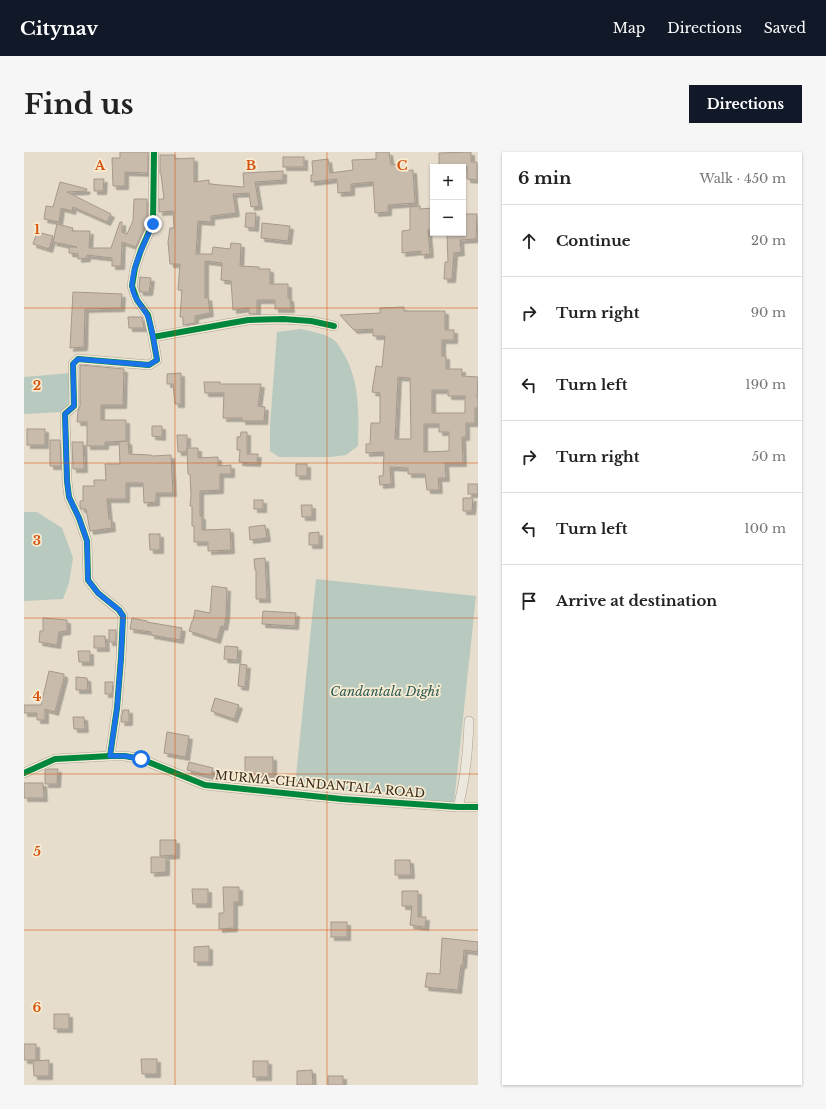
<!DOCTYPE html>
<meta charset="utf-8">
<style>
:root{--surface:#fff;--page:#f6f6f6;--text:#222;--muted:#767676;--line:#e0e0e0;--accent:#111827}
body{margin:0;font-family:"Libre Baskerville",serif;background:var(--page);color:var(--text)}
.controls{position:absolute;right:12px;top:12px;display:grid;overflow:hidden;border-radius:0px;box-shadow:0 1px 3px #0004}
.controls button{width:36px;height:36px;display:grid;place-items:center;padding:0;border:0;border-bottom:1px solid var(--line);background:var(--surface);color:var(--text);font:20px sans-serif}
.stop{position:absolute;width:12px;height:12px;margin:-9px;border:3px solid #1a73e8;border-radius:50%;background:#fff}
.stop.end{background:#1a73e8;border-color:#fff;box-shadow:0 1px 4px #0008}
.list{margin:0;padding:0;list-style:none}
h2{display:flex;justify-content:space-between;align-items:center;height:52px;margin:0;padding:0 16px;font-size:17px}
h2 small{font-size:13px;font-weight:400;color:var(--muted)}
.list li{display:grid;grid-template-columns:26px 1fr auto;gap:12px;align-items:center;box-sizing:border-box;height:72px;padding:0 16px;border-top:1px solid var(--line)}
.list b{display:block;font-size:15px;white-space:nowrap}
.list em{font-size:13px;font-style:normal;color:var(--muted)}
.icon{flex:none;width:22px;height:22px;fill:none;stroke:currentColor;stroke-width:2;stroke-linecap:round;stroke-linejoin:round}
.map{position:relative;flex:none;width:454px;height:933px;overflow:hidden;border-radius:0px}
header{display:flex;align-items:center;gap:24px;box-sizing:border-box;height:56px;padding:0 20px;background:var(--accent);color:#fff}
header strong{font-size:19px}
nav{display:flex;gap:22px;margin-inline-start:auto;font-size:14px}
.intro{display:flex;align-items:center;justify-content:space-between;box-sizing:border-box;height:96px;padding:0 24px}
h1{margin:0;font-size:28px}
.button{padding:10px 18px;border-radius:0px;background:var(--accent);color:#fff;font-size:14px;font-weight:700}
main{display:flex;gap:24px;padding:0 24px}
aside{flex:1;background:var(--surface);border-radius:0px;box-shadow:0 1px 3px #0004}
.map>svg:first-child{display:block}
.water{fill:#b8cabf}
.building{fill:#c9bbac;stroke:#a6988b;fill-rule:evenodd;filter:url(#shadow)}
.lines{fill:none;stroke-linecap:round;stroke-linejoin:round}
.minor-casing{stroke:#aba295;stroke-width:10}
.minor{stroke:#ede8de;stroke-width:9}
.cycleway-casing{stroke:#f7ebd1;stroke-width:8}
.cycleway{stroke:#00873e;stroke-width:6}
.route{stroke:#1a73e8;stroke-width:5}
.grid{fill:none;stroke:#d6540e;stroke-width:1;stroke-opacity:0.55}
.labels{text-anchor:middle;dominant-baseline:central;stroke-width:3.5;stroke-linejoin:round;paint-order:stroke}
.street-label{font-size:12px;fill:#392a1d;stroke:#f7ebd1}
.water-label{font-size:13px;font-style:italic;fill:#2b5956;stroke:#f7ebd1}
.grid-label{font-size:13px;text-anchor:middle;font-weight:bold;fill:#d6540e;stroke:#f7ebd1;stroke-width:3.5;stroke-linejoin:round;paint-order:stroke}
</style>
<header>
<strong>Citynav</strong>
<nav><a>Map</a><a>Directions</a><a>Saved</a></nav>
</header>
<div class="intro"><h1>Find us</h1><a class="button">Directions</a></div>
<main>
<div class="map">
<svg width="454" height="933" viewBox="0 0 454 933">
<defs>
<filter id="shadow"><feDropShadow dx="3.5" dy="3.5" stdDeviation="0" flood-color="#0004"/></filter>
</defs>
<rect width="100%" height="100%" fill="#e6ddcc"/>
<!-- water -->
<g class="water">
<path d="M277,177C288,180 302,181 311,189C314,191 316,196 318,199C336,226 335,263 334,294L322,303L306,305H255L246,299V274L253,180Z"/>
<path d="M47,221L46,253L38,260L0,262V225Z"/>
<path d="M0,360H13L38,376L49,406L45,431L39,447L0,449Z"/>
<path d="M292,427L452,444L430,651L271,634Z"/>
</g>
<!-- building -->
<g class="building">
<path d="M96,0H124V21L101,20V34H89L88,6H96Z"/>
<path d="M352,0H365L367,13L374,12L375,19L389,18L391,51L364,53V60L351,61L349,30L327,32V40L314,41L313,27L287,30V23H289L288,9L304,7L306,21L329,18L328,8L352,7Z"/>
<path d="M447,0V10H453V28L443,27V15L415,13V1Z"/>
<path d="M136,3H151V7L170,6V30L185,28V32L220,35L219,21L259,19V28L231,30L235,54L227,55L225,41L209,42L212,61L187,64V70L174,69L172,102H188L189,95L206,97L207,91L217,92L216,114L235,115V117H246V132H264V146H266L267,157H251V148H233V162H225V156L209,158L207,129L197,128L198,111L181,109V146L184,145L186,161L171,164V171L159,173V165H156L158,138H154L156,112H146L144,90L146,76H150L149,59L135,60V47H140L137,22H136Z"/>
<rect x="259" y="5" width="21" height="10"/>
<path d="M70,27H80L79,39H70Z"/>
<path d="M36,30L63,37L62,39L43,40L87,62L83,70L49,55L48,59L37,56L35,70L20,67L22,54L29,55Z"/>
<path d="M110,47H123V69L112,95L98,90L97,114H88V106L63,103V106L54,107V102L45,101V95H53L29,90L33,72L49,76L48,79H66L65,96H87L96,70H98V80L103,82L109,69Z"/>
<path d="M396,54V57L409,56V78H404L406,102L397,103V99L378,101V79L386,78V55Z"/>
<path d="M222,61H232L231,76L221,75Z"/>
<path d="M439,62H453L452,87L436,88L437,100L430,101L428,127H420L421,110H424L423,81H439Z"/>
<path d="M238,71L266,74L264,89L237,86Z"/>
<path d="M13,80L29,84L25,97L9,92Z"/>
<path d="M116,125L127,126L125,140H116L115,136Z"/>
<path d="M49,140L98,142L97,156L61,157L60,195L46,196Z"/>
<path d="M380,155V159H421V178H430V188H418V204H422V217H438V224L454,225L453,246H454V256H451V271H442V285H438L439,311H421L422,326H414L415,338H403L401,322H384V316L366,315L367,332L356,333L355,324H359L360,300L342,301V292H346L347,271H356V241L348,240L352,214L358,215L361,184H349V177L330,178L316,163L356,161V156ZM374,225L386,226L387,287H371ZM408,238H424V244H441V261H408ZM400,272H415V280H425V299L400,300Z"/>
<path d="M104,165H118L120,176H105Z"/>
<path d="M56,213L100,217L99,253H77V268H102V289L81,290V294H63V270H53L54,259L56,254Z"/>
<path d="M157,221V252H151L149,232H143V222Z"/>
<path d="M180,230H196V232H237L234,254L241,255L240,269H218V266H199L200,241H181Z"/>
<path d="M128,274H138V285L128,284Z"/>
<rect x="3" y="277" width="18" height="16"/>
<path d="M217,280H223V302H234L233,311L215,310L216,298H213V285H216Z"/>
<path d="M153,283H163V300H154Z"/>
<path d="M26,288H36L37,314H26Z"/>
<path d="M104,289L105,302L126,303L129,304L147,303L149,341H132V350L120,351L119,331H102V347H83L85,367H87L88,376L66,379L62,357H57L56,354V349H59V334H70V328H82L81,312H96L95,290Z"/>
<path d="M48,290H59L60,317H49Z"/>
<path d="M163,296H174V306L194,305V314L207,313V322H196V338L176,339V364H178V378L206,377L207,398L184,399V390H170V374H168V354H166L167,344L166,322H164Z"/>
<rect x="272" y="312" width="11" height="12"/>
<rect x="444" y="332" width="10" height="10"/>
<path d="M439,346H449L448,359H439Z"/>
<rect x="230" y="348" width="9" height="9"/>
<path d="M277,353H288V365H278Z"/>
<path d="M241,373L243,386L226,388L225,375Z"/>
<path d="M295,380V393H285V381Z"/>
<path d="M125,382H136V398H126Z"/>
<path d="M241,406L243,447H232V418H231L230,407Z"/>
<path d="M188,434L203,436L202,464L200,475L197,474L193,488L165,479L168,469H169L171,458L186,461Z"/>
<path d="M239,459L272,461L271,474L238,472Z"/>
<path d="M19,466L43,468V479L35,480L33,493L15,490L16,479H19Z"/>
<path d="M108,466L123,469V470L158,476L156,488L127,483V480L106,477Z"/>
<rect x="85" y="478" width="7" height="12"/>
<path d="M70,484H81L82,496H70Z"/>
<path d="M201,494L214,495L213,508L200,507Z"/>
<path d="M54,499H66V510H55Z"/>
<path d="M216,512L223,513L221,535L214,534Z"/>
<path d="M25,519L40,522V526L31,560L21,557V568H13V561H0V553H17Z"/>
<path d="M52,525L63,526L64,538H52Z"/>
<path d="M81,530H89L88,542H81Z"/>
<path d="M191,546L215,553L210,567L187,559Z"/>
<path d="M99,558H105V570H97Z"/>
<path d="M49,565H60L61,577H50Z"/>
<path d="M143,580L165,584L162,605L140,601Z"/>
<rect x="221" y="605" width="28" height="17"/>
<path d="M165,610L189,616L187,624L163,618Z"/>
<path d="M24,617H34L33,632H21V618Z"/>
<path d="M0,631H19L20,646H0Z"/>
<path d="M136,688H152V703L136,704Z"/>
<path d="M127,705H142V720L127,721Z"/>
<path d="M371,708H386L387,723H371Z"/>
<path d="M199,735H215V750H210V776L195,777V761H200Z"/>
<path d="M168,737H184V752H169Z"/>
<path d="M378,739H394V765H402L401,775L386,773L388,754H378Z"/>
<rect x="307" y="770" width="16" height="15"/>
<path d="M418,786L454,790V800L440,798L439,813H437L434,838L401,835L403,821L416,822Z"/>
<path d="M185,794V810H170V795Z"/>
<rect x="30" y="862" width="15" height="15"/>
<rect x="0" y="892" width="12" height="16"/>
<path d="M117,907H133V922H118Z"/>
<path d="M25,908V924H10L9,909Z"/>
<rect x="229" y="909" width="15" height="16"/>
<path d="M288,918L289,933H273V919Z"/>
<rect x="304" y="924" width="15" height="9"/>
</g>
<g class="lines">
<defs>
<g id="minor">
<path d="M130,0L129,71L117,98L111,116L108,134L113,148L124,163L129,185L224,168L259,167L287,169L310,174"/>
<path d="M86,604L93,556L97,506L99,464L95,458L74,441L64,428L63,389L55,366L45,345L43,329L41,262L50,254L49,212L54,207L125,213L133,208L129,185"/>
<path d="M0,621L31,607L86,604H101L117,607L181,633L318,647L434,655H454"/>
<path d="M434,655C442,626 444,599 445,569"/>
</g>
</defs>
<!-- minor casing -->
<use href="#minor" class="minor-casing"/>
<!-- minor -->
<use href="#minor" class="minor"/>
<defs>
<g id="cycleway">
<path d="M130,0L129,71L117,98L111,116L108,134L113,148L124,163L129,185L224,168L259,167L287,169L310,174"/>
<path d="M86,604L93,556L97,506L99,464L95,458L74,441L64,428L63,389L55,366L45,345L43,329L41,262L50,254L49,212L54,207L125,213L133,208L129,185"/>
<path d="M0,621L31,607L86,604H101L117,607L181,633L318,647L434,655H454"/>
</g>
</defs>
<!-- cycleway casing -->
<use href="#cycleway" class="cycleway-casing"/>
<!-- cycleway -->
<use href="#cycleway" class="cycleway"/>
</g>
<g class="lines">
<!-- route -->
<path class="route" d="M117,607L101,604H86L93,556L97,506L99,464L95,458L74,441L64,428L63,389L55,366L45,345L43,329L41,262L50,254L49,212L54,207L125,213L133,208C131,197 128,172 123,163C118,153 108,145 108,133C109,112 121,90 129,72"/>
</g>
<!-- grid -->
<path class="grid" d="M151,0V933M303,0V933M0,156H454M0,311H454M0,466H454M0,622H454M0,778H454"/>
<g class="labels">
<!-- street labels -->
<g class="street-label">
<text transform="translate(296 632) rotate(5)">MURMA-CHANDANTALA ROAD</text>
</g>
<!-- water labels -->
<g class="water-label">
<text x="361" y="539">Candantala Dighi</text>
</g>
</g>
<g class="grid-label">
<text x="76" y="18">A</text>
<text x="227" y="18">B</text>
<text x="378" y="18">C</text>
<text x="13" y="82">1</text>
<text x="13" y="238">2</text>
<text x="13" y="393">3</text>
<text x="13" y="549">4</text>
<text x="13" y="704">5</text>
<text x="13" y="860">6</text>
</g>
</svg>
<div class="controls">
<button>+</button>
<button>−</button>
</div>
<div class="stop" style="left:117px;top:607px"></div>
<div class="stop end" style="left:129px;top:72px"></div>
</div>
<aside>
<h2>6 min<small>Walk · 450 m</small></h2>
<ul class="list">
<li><svg class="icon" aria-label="ahead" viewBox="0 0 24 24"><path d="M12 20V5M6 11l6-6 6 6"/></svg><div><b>Continue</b></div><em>20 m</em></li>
<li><svg class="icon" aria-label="right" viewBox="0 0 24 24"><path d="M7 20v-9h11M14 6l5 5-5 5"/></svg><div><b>Turn right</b></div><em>90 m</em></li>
<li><svg class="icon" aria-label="left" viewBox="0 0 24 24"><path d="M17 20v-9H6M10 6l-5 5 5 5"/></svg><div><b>Turn left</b></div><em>190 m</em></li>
<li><svg class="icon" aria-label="right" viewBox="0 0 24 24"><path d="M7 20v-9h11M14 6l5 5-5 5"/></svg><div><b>Turn right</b></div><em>50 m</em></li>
<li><svg class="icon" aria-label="left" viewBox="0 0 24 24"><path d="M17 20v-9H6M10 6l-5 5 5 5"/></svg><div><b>Turn left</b></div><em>100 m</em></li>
<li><svg class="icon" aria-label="arrive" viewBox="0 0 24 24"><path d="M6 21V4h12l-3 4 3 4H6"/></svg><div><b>Arrive at destination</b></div></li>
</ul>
</aside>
</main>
